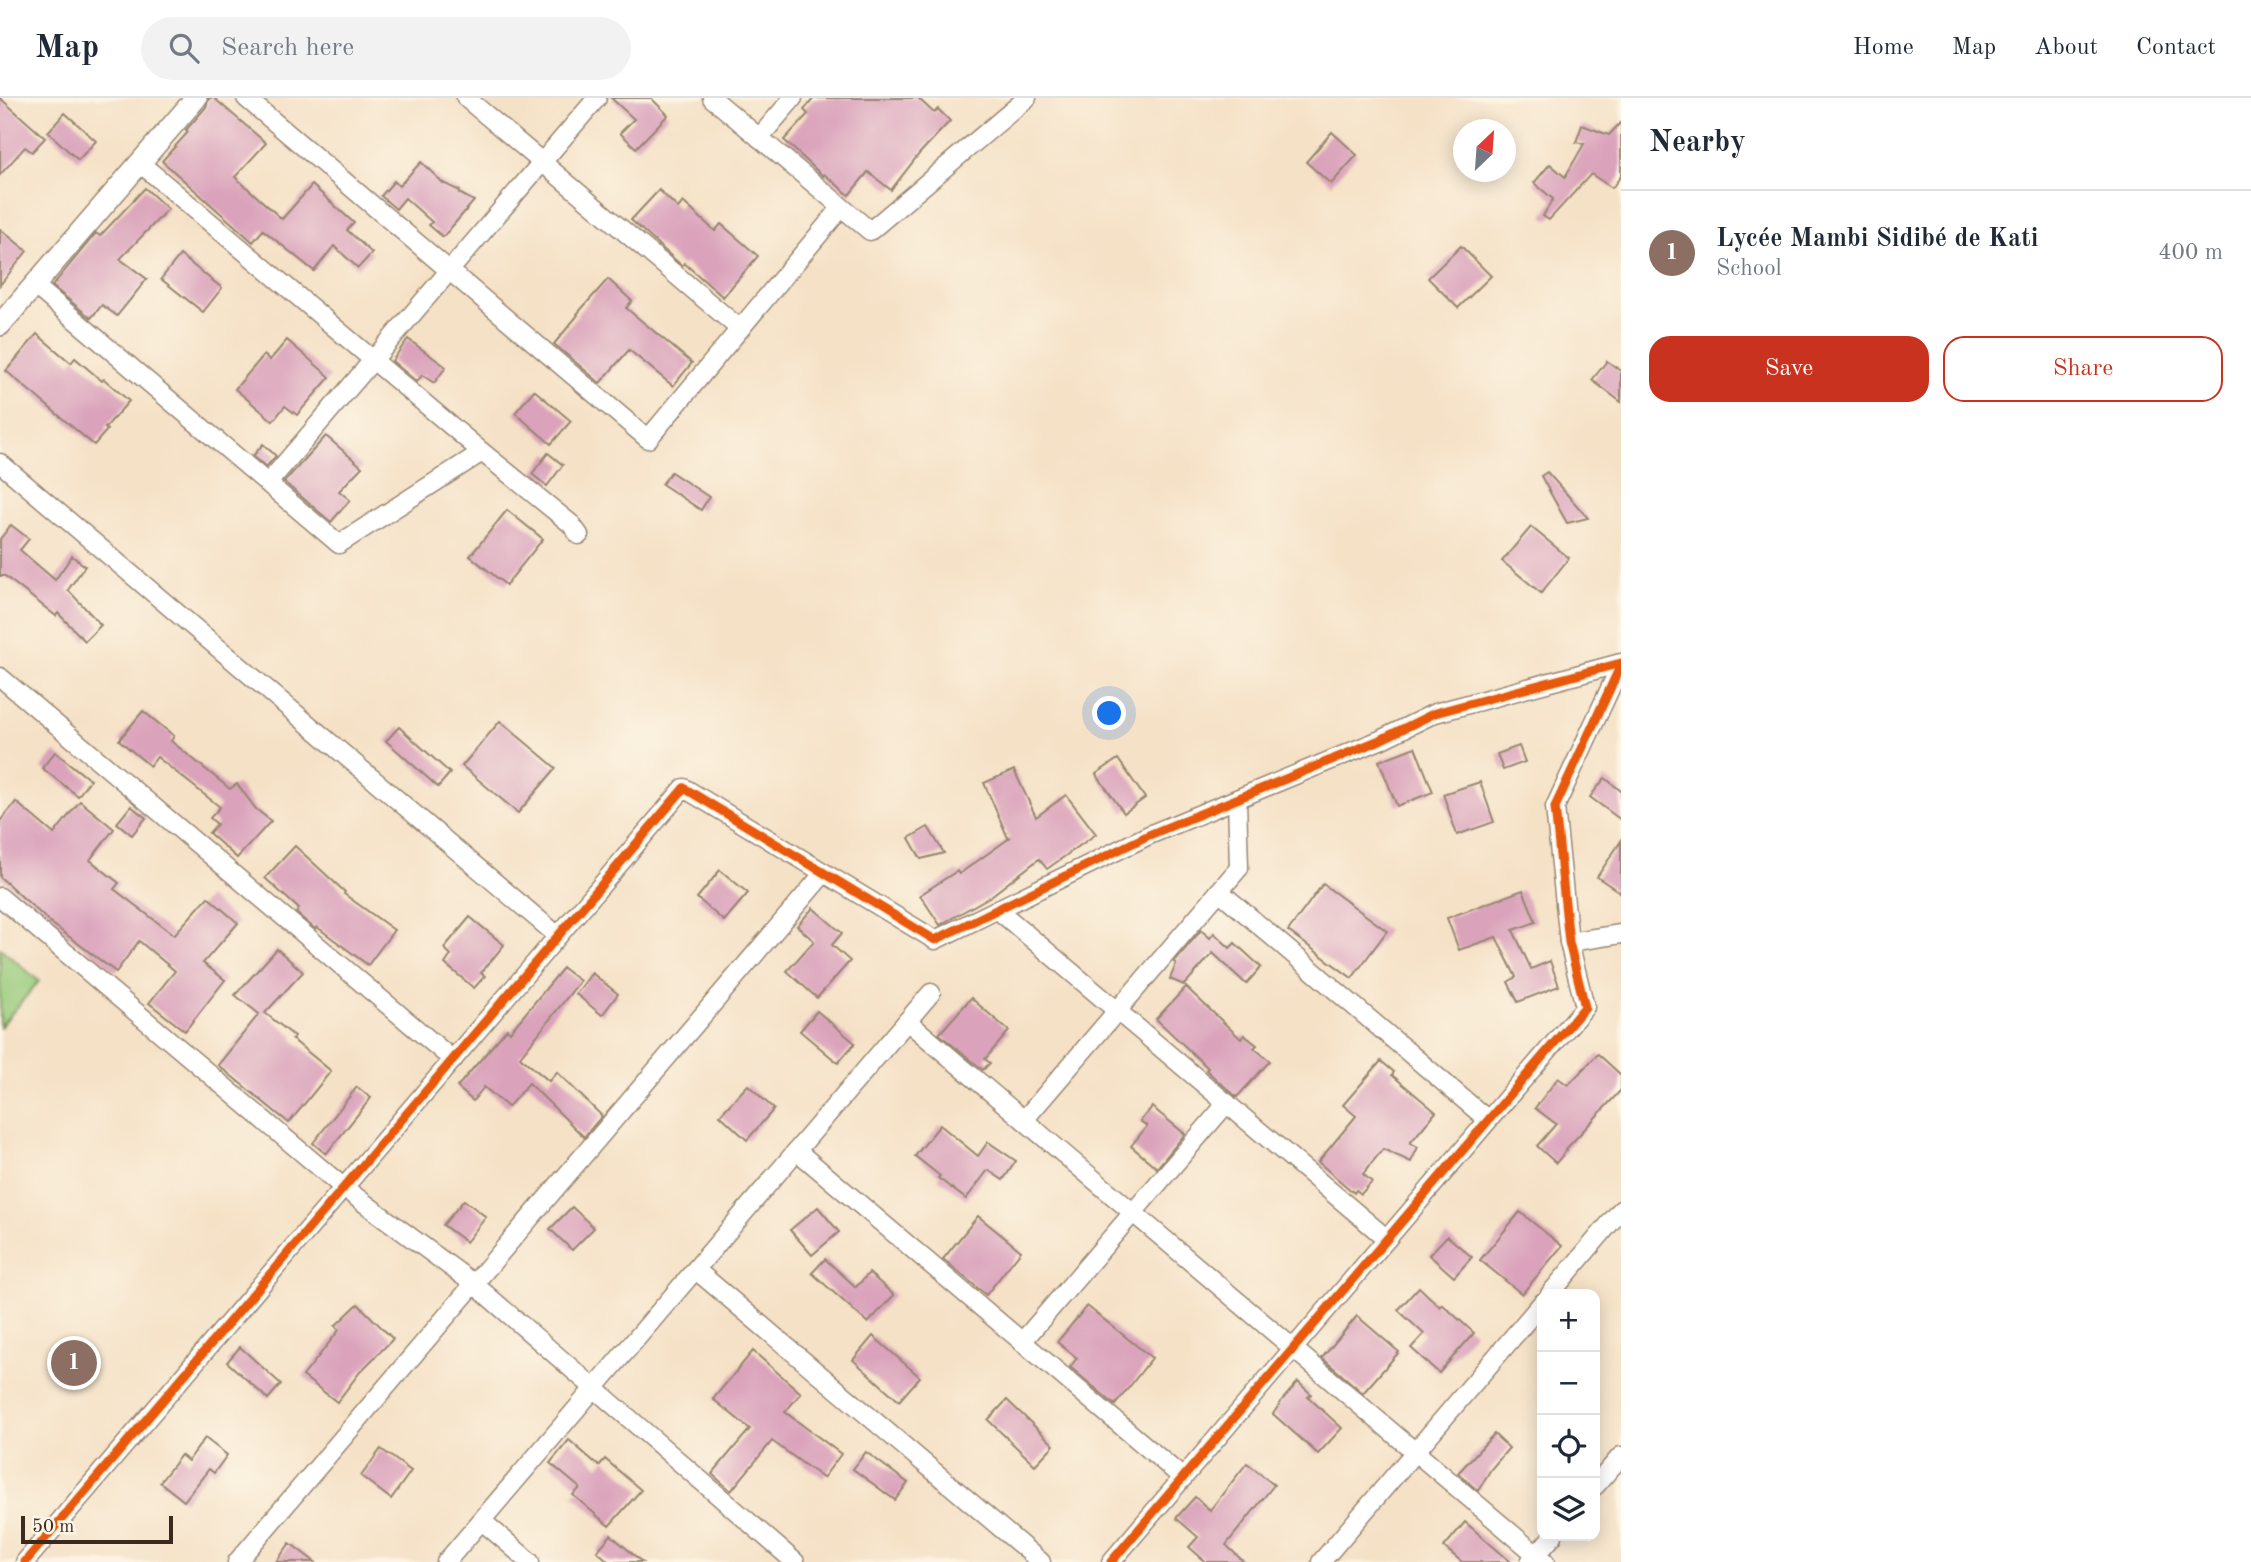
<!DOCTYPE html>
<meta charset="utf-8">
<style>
:root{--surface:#fff;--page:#f2f2f3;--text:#1f2937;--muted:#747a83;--line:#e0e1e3;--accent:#c8321e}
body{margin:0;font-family:"Old Standard TT",serif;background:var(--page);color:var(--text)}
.controls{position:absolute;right:21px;bottom:21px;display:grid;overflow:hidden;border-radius:14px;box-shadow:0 4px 18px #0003}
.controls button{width:63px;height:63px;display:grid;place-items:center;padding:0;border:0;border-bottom:2px solid var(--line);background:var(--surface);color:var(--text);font:35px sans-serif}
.compass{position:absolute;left:1453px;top:21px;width:63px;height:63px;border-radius:50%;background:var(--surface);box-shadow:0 4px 18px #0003;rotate:25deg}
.scale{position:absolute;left:21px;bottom:18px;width:152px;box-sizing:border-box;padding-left:7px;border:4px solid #3b2a1e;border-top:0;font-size:19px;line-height:24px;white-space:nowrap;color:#3b2a1e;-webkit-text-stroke:5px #fcf5e5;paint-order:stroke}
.you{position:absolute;left:1110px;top:616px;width:24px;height:24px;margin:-18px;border:5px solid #fff;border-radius:50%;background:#1a73e8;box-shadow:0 0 0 10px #1a73e833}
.badge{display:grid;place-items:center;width:46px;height:46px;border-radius:50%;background:var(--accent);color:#fff;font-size:23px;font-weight:700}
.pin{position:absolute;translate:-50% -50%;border:4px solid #fff;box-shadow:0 2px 7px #0006}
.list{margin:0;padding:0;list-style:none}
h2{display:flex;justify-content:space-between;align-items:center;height:91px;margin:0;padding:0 28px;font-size:30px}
h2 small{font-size:23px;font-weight:400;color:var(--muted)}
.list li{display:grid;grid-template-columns:46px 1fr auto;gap:21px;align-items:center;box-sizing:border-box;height:126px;padding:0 28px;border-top:2px solid var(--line)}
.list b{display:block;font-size:26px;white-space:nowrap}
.list p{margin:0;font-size:23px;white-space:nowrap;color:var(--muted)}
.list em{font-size:23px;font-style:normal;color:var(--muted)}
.actions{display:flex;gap:14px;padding:21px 28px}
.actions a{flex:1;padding:16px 0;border:2px solid var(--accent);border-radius:21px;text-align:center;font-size:24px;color:var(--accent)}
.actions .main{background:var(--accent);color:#fff}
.icon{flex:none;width:38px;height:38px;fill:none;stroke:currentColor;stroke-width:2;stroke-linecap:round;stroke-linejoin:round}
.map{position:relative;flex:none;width:1621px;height:1464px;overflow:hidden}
header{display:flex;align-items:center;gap:42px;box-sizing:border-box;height:98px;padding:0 35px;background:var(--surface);border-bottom:2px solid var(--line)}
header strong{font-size:33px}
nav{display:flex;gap:38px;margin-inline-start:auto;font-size:24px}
.search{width:490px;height:63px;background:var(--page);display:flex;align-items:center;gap:18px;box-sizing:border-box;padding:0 24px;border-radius:38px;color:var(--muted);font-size:26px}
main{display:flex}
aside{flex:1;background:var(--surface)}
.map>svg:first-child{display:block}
.green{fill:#97ca7a;stroke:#697a4c;stroke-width:2}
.building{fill:#daa3bb}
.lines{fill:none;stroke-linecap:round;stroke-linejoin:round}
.minor-casing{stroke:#988672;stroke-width:21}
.tertiary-casing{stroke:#988672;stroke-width:24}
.minor{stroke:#fff;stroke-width:18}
.tertiary{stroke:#fff;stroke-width:21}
.cycleway-casing{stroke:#fcf5e5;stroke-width:13}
.cycleway{stroke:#e8590c;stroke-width:9}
</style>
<header>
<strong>Map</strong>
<div class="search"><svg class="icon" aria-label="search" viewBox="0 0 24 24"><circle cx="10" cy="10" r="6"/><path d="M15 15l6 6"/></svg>Search here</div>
<nav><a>Home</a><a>Map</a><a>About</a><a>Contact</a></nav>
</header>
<main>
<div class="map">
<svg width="1621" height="1464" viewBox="0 0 1621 1464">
<rect width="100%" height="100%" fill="#fcf5e5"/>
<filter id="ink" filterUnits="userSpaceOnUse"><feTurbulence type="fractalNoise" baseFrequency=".0143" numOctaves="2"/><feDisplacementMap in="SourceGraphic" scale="14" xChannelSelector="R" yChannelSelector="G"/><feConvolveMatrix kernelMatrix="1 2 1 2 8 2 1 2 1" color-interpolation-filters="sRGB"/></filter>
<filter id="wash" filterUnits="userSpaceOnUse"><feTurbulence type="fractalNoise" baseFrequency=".00686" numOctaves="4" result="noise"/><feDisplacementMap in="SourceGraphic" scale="28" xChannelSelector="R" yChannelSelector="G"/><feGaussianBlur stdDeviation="1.57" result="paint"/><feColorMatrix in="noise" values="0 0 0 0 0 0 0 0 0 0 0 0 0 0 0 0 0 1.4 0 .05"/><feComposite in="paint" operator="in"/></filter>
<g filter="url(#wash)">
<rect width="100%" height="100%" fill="#f5e1c6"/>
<!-- green -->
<path class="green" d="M0,850L39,883L0,929Z"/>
<g id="blocks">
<!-- building -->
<g class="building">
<path d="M0,0L45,40L32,54L25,49L0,77Z"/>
<path d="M209,0H214L266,45L235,79L282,121L312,87L354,125L347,132L372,155L358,170L334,148L314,173L263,132L253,144L162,63L188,34L186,32L206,9Z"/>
<path d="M611,0H651L668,17L636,50L620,35L634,21Z"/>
<path d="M814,0H918L934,15L938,11L950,23L919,56L891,92L868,74L849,97L824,76L823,78L784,42L808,16L804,12Z"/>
<path d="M65,15L96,43L78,62L48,34Z"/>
<path d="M1621,24V78L1612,90L1591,76L1549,122L1543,118L1553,101L1534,85L1550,66L1565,79L1584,46L1576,44L1582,27L1609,37Z"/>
<path d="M1332,34L1357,57L1331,86L1306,64Z"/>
<path d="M421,64L443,85L460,93L459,95L474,103L443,139L429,127L432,124L405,100L396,111L381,98L394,83L399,88Z"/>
<path d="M145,90L168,111L120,161L147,181L117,218L102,207L91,220L52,188L96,135L100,138Z"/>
<path d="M659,92L678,110L683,104L715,133L721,126L758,158L723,199L684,165L682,168L631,122Z"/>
<path d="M0,131L27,153L0,187Z"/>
<path d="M1461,148L1491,178L1458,210L1428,180Z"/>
<path d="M180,157L222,190L203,214L161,181Z"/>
<path d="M608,181L632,203L626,210L692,265L673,288L629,252L600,285L554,246L578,217L577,216Z"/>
<path d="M37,236L71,265L75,260L102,283L104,281L129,303L105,330L107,332L94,347L6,273Z"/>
<path d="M408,241L446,269L434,285L422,277L417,284L392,263Z"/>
<path d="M287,242L330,279L297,317L285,308L273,323L235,291L264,257L270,262Z"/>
<path d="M1607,263L1621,273V304L1592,282Z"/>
<path d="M534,292L571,323L551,346L515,315Z"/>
<path d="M326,338L362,369L339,393L350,402L331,424L284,384Z"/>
<path d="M263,346L276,358L266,369L253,358Z"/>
<path d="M548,355L563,367L547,388L532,376Z"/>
<path d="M671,374L709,399L701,412L662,386Z"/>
<path d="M1547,374L1588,420L1567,425L1541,378Z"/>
<path d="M507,412L543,441L506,487L470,458Z"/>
<path d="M11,427L29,441L20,452L55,482L72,458L85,468L68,492L101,527L85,543L58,515L56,518L5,478H0V441Z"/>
<path d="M1531,429L1569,460L1541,495L1502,463Z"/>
<path d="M143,613L174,638L171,643L230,691L237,686L256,711L271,723L237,760L209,735L217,726L210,720L220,709L157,659L150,668L119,642Z"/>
<path d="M500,623L556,670L518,715L462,668Z"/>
<path d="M399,629L450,675L438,689L386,643Z"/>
<path d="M1519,648L1525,664L1503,672L1497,656Z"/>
<path d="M1415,649L1433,694L1397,708L1379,663Z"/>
<path d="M55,654L90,682L78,698L42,670Z"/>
<path d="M1118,661L1145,700L1124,715L1096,676Z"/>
<path d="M1014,672L1036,719L1066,697L1096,736L1047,771L1039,761L991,798L940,827L920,797L957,773L959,776L1011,739L1008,740L984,685Z"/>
<path d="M1605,680L1621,693V722L1590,699Z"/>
<path d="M1480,684L1494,724L1457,737L1443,696Z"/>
<path d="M80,703L114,731L90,762L119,785L114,791L174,837L208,799L238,825L203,865L225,882L185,933L149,905L175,873L139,843L116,874L51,825L0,779V723L16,704L54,736Z"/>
<path d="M131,708L146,720L132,737L117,725Z"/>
<path d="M928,729L944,755L921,761L909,740Z"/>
<path d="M1621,743V795L1597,779Z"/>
<path d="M295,748L345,794L344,796L394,832L368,867L317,829L315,831L296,815L299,811L265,780Z"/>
<path d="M720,772L748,795L724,823L697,800Z"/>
<path d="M1323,786L1387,833L1352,880L1288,833Z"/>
<path d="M1523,792L1536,824L1513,832L1531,871L1550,863L1559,888L1518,904L1508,884L1516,879L1496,839L1459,852L1447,820Z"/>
<path d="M813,810L842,835L832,847L850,863L817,900L787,873L814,843L797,828Z"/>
<path d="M470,819L504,847L481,875L485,878L474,890L445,866L451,857L444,850Z"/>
<path d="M1201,832L1210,840L1214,835L1230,850L1235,845L1261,869L1246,886L1213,855L1184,887L1170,881L1176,866L1174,864Z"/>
<path d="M277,851L303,874L265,915L294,938L292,941L331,973L289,1025L218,967L259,916L235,897Z"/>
<path d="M563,870L580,883L520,959L549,983L557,974L602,1018L584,1039L529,985L508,1009L484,989L473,1003L457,989L507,931L510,934Z"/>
<path d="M592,875L618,896L602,917L576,896Z"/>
<path d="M1186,889L1241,941L1244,937L1257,947L1254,950L1270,963L1237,999L1217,982L1206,972L1208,970L1156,921Z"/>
<path d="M971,900L1009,933L985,961L990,965L983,972L939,936Z"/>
<path d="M817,913L855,945L838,965L800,933Z"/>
<path d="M1598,956L1621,977V992L1566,1051L1567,1052L1556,1065L1537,1048L1556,1026L1535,1010L1558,980L1568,987Z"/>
<path d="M1381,963L1394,974L1392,977L1436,1014L1410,1045L1418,1049L1411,1064L1383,1051L1363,1076L1372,1084L1361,1096L1356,1092L1354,1095L1318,1064L1356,1018L1343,1007Z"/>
<path d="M748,987L774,1011L747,1042L720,1017Z"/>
<path d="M357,989L371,1000L326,1056L313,1045Z"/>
<path d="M1152,1009L1185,1036L1157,1070L1131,1048L1147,1028L1140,1023Z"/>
<path d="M940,1027L978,1058L988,1044L1016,1063L1003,1082L988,1072L966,1101L938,1080L940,1078L915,1058Z"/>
<path d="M464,1102L486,1119L466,1144L443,1127Z"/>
<path d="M572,1109L594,1130L572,1152L550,1131Z"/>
<path d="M818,1109L839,1134L812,1157L790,1132Z"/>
<path d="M1520,1114L1562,1148L1522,1196L1480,1162Z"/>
<path d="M978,1118L1021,1153L986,1197L943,1161Z"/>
<path d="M1447,1138L1472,1159L1454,1179L1429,1157Z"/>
<path d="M825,1161L856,1189L869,1175L894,1197L868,1225L812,1175Z"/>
<path d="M1419,1189L1440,1209L1442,1206L1474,1235L1439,1275L1411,1250L1424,1236L1398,1212Z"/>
<path d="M358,1206L393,1241L360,1274L337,1304L303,1278L339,1232L335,1228Z"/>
<path d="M1087,1208L1152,1260L1115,1307L1070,1269L1077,1260L1057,1244Z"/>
<path d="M1357,1218L1399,1254L1363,1295L1322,1260Z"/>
<path d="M873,1238L920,1279L899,1303L853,1262Z"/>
<path d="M240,1249L281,1286L268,1301L227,1264Z"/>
<path d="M753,1253L801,1295L785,1314L841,1356L823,1380L772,1343L731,1393L712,1376L750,1331L713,1301Z"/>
<path d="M1298,1284L1311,1296L1308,1299L1342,1330L1318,1356L1273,1316L1283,1301Z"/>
<path d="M1007,1302L1054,1347L1035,1367L988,1322Z"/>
<path d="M1494,1336L1509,1350L1491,1371L1478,1393L1458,1375Z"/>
<path d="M205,1340L227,1357L214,1375L209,1371L184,1403L160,1384L181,1357L188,1363Z"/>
<path d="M569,1342L599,1368L605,1361L641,1392L609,1428L573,1397L580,1390L550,1365Z"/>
<path d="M381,1351L411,1373L391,1401L361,1378Z"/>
<path d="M866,1354L908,1385L895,1402L853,1371Z"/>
<path d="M1247,1365L1274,1387L1226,1447L1244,1464H1206L1189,1449L1198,1439L1176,1420L1195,1399L1210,1412Z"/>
<path d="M1465,1424L1511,1464H1462L1444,1449Z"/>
<path d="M611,1437L642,1464H609L597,1453Z"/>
<path d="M290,1445L315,1464H276Z"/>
</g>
</g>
</g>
<g filter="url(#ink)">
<use href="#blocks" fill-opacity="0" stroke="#988672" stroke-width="2"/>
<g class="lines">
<defs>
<g id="minor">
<path d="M246,0L648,341L841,110"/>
<path d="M466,0L740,231"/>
<path d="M712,0L870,133L1027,0"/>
<path d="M759,40L793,0"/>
<path d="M140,65L482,354L571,426L579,437"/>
<path d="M34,187L339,446L482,354"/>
<path d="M0,365L558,838"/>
<path d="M268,385L597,0"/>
<path d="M0,579L453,962"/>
<path d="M1219,793L1488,1022"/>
<path d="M0,799L344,1090L474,1186L795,1464"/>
<path d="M998,812L1387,1141"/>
<path d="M1569,844L1621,836"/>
<path d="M907,923L1545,1464"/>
<path d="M1024,1022L1239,770L1237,701"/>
<path d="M797,1053L1183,1380"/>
<path d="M696,1172L1041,1464"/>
<path d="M1550,1196L1621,1112"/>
<path d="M1022,1244L1227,1005"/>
<path d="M1595,1388L1621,1358"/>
<path d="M482,1423L530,1464"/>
<path d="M25,1464L684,690L935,842L1149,737L1380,642L1435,615L1621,565"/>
<path d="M237,1464L824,775"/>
<path d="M446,1464L931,895"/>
<path d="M1111,1464L1585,909L1569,844L1555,709L1621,567"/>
<path d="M1321,1464L1542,1205"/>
<path d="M1530,1464L1553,1438"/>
</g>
<path id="tertiary" d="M0,227L196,0"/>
</defs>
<!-- minor casing -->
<use href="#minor" class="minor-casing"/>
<!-- tertiary casing -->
<use href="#tertiary" class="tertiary-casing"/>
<!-- minor -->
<use href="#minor" class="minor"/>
<!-- tertiary -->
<use href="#tertiary" class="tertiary"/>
<defs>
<g id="cycleway">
<path d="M25,1464L684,690L935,842L1149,737L1380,642L1435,615L1621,565"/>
<path d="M1111,1464L1585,909L1569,844L1555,709L1621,567"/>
</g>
</defs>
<!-- cycleway casing -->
<use href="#cycleway" class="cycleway-casing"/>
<!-- cycleway -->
<use href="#cycleway" class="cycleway"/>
</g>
</g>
</svg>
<div class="controls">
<button>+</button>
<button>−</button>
<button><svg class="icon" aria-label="locate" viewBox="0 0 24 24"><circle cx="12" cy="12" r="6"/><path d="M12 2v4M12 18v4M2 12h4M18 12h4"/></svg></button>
<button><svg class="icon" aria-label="layers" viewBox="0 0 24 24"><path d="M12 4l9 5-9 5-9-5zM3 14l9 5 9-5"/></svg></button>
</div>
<svg class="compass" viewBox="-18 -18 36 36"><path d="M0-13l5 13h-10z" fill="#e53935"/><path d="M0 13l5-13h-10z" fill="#747a83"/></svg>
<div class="scale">50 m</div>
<div class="you"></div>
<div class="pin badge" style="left:74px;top:1265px;background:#8d6e63">1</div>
</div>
<aside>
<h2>Nearby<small></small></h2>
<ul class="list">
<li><span class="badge" style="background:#8d6e63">1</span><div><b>Lycée Mambi Sidibé de Kati</b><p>School</p></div><em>400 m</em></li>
</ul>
<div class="actions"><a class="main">Save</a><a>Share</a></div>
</aside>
</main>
